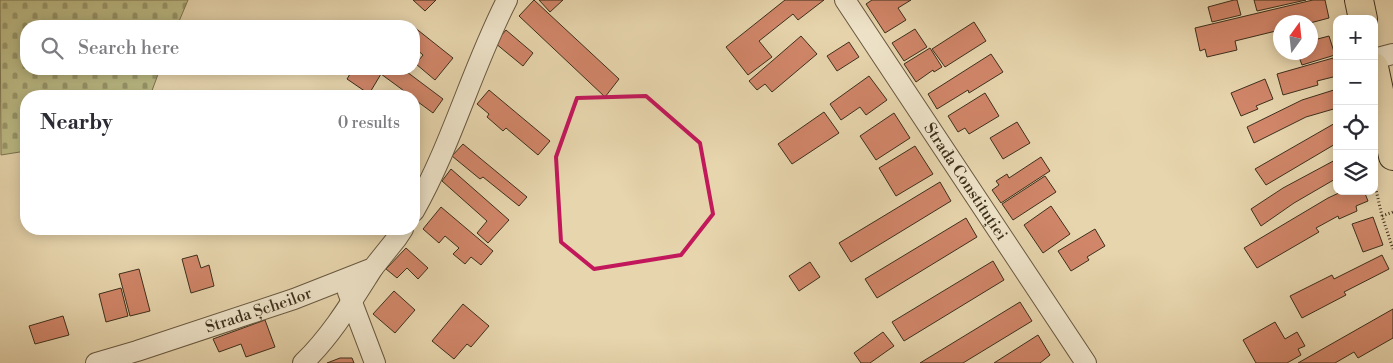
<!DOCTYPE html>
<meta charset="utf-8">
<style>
:root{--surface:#fff;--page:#f7f7f7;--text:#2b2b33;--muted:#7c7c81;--line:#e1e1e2}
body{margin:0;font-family:"Libre Bodoni",serif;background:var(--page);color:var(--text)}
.controls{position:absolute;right:15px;top:15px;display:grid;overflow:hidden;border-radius:10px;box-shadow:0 2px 12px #0003}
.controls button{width:45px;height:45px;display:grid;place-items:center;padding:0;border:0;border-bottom:1px solid var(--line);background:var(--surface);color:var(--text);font:25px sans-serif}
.compass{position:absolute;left:1273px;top:15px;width:45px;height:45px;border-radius:50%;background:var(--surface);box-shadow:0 2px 12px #0003;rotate:15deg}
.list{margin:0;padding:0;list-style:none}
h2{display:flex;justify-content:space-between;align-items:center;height:65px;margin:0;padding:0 20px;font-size:21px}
h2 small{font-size:16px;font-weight:400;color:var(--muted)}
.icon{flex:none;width:28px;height:28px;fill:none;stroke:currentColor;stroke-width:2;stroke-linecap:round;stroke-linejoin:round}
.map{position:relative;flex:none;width:1393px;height:363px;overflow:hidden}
.search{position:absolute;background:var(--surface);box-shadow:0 2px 12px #0003;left:20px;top:20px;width:400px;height:55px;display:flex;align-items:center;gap:12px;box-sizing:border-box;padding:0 18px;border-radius:20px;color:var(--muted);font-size:19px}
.panel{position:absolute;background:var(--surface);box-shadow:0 2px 12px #0003;left:20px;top:90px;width:400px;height:145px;border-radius:20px}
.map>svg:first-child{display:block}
.cemetery{fill:url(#cemetery-stones);stroke:#7c7550}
.building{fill:#d18669;stroke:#3d2f1c}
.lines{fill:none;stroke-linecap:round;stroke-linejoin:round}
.minor-casing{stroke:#685840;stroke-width:22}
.trunk-casing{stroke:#3d2f1c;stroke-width:30}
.path{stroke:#3d2f1c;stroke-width:3;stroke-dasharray:1 2.5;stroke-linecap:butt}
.minor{stroke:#efe4ca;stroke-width:20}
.trunk{stroke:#e7d5ad;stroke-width:28}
.marked{fill:none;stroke:#c2185b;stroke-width:4;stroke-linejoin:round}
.labels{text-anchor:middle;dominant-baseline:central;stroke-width:4.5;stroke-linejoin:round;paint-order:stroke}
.street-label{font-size:16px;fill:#3d2f1c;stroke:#efe4ca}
</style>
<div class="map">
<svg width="1393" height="363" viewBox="0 0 1393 363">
<defs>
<pattern id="cemetery-stones" width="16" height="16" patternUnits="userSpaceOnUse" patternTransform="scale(1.25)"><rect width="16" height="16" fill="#bcbb85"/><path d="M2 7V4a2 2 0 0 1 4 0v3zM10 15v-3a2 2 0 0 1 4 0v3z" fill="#9a986c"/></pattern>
</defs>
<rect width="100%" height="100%" fill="#e7d5ad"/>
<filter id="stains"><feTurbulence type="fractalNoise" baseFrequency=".004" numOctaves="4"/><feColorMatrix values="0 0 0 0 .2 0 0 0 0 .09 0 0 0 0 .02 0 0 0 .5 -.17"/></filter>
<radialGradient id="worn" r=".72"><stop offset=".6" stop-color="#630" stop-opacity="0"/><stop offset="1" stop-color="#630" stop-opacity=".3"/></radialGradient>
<!-- cemetery -->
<path class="cemetery" d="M0,0H188L177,26H26V69H160L150,96H26V151L1,155Z"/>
<!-- building -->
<g class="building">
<path d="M413,0H436L425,11Z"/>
<path d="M534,0L619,79L605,97L519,16Z"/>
<path d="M539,0H563L550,12Z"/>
<path d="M785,0H824L798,20L793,14L759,41L772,57L748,75L726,47Z"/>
<path d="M872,0H911L898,8L906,20L885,33L866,4Z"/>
<path d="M1234,0H1237L1241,15L1212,22L1208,7Z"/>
<path d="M1254,0H1306L1257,11Z"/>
<path d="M1313,0H1325L1329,18L1310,23L1280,22V30L1235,41L1237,50L1207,57L1205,49L1200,51L1195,28Z"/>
<path d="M974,22L986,41L945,67L932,49Z"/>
<path d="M414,27L453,58L435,80L416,64L423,55L414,47Z"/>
<path d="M915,29L927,47L904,61L892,43Z"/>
<path d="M506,30L533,53L523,66L495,43Z"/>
<path d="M801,36L817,54L772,92L765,84L757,90L749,81Z"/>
<path d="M1329,36L1335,55L1302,65L1299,57L1306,55V52H1310V41Z"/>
<path d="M849,42L859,57L837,71L827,56Z"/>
<path d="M930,48L942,67L934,72L933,70L916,82L904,64Z"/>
<path d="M991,54L1003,72L969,93L968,90L937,109L928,94Z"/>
<path d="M1333,58L1337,76L1317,81L1318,85L1283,95L1277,74Z"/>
<path d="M353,69H403L443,99L433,113L414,99V96H411L381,74L369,94L347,79Z"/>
<path d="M869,76L887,100L866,115L860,107L841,120L830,104Z"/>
<path d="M1265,79L1273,99L1256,106L1258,109L1241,116L1231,93Z"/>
<path d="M1337,89V108L1306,117L1254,143L1247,127L1302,100Z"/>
<path d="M489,90L550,141L538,155L506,128L503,131L487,117L489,114L477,104Z"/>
<path d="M985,93L999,116L969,134L965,128L958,132L948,116Z"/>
<path d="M824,112L839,133L792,164L778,144Z"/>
<path d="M894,113L910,138L876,160L860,136Z"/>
<path d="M1017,122L1030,143L1003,159L990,138Z"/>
<path d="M1337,122V143L1266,185L1255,169Z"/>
<path d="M463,144L527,197L519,206L483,177L480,179L452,156Z"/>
<path d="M915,146L933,174L896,196L879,168Z"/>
<path d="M1041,157L1050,171L1001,203L992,190L999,185L996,181L1007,174L1009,178Z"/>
<path d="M1337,159V178L1294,203L1261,226L1251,209L1283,188Z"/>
<path d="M451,169L509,220L488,243L477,233L487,221L442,181Z"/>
<path d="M1045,176L1056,192L1013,220L1002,204Z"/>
<path d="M940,182L951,201L851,262L839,243Z"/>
<path d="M1343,191H1364L1368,201L1356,206L1357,211L1339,219L1338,216L1316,228L1319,232L1257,268L1244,248L1328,198Z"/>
<path d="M1051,206L1070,234L1043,253L1024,225Z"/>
<path d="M441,207L493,251L481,265L471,257L465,264L453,254L459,248L445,236L439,243L423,229Z"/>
<path d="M1373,217L1383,245L1363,252L1352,224Z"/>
<path d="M966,218L977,237L877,298L865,279Z"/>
<path d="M1095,229L1105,246L1087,257L1089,260L1071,271L1058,251Z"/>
<path d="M406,248L428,268L418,279L407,268L397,278L386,269Z"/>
<path d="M197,255L201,268L209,265L214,286L191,293L182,259Z"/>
<path d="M1382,255L1389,269L1344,292L1346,295L1302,318L1290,296L1332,275L1334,279Z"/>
<path d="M993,261L1004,280L904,341L892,322Z"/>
<path d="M810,262L820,277L799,291L789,276Z"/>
<path d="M139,269L150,311L130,316L119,274Z"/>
<path d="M121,288L128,316L106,322L99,294Z"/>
<path d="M394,291L415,310L395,333L373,314Z"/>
<path d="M1020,302L1032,321L963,363H920Z"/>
<path d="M463,304L489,326L471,347L467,344L454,359L432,341Z"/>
<path d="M1393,309V338L1358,358L1354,352L1335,363H1298Z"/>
<path d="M63,316L69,335L35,344L29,326Z"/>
<path d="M265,320L275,347L246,357L241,344L219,352L213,339Z"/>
<path d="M1275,322L1285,339L1297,332L1305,346L1298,349L1301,355L1287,363H1256L1243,340Z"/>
<path d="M883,332L894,346L870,363H861L854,353Z"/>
<path d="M1038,335L1050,355L1040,363H994Z"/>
<path d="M340,358H352L354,363H327Z"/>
</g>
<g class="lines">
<defs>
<g id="minor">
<path id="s1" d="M845,0L1086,363"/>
<path d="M1374,59L1393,54"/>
<path d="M414,211C452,144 472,68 507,0"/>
<path d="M348,292L375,363"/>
<path id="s2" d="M96,363L137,351L294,299L373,268L397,238L403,229"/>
<path d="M303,363C332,335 352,301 373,268"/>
</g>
<g id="trunk">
<path d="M1359,0L1363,19"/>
<path d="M1374,67L1393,156"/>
</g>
</defs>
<!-- minor casing -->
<use href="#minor" class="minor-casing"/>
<!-- trunk casing -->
<use href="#trunk" class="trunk-casing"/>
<!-- path -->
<g class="path">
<path d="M1374,181L1382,216L1393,249"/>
<path d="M1382,216L1393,212"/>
</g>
<!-- minor -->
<use href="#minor" class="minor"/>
<!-- trunk -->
<use href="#trunk" class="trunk"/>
</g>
<!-- marked area -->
<path class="marked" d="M646,96L700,143L713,214L681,255L594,269L561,242L556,157L577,98Z"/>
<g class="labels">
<!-- street labels -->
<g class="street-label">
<text stroke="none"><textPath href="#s1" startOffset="218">Strada Constituției</textPath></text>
<text stroke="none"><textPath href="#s2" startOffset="171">Strada Șcheilor</textPath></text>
</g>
</g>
<rect width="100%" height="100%" filter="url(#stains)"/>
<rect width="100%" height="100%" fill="url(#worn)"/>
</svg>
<div class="controls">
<button>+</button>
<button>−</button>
<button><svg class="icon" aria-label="locate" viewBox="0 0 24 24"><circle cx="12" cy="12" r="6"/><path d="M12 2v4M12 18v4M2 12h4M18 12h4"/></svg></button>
<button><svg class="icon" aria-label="layers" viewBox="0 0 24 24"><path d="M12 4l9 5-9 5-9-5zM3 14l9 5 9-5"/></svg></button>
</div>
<svg class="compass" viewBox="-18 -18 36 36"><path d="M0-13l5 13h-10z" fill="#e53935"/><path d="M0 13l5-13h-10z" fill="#7c7c81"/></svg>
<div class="search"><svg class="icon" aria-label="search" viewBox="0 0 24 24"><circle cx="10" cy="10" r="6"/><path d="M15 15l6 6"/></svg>Search here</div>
<section class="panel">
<h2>Nearby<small>0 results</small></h2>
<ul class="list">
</ul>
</section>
</div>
